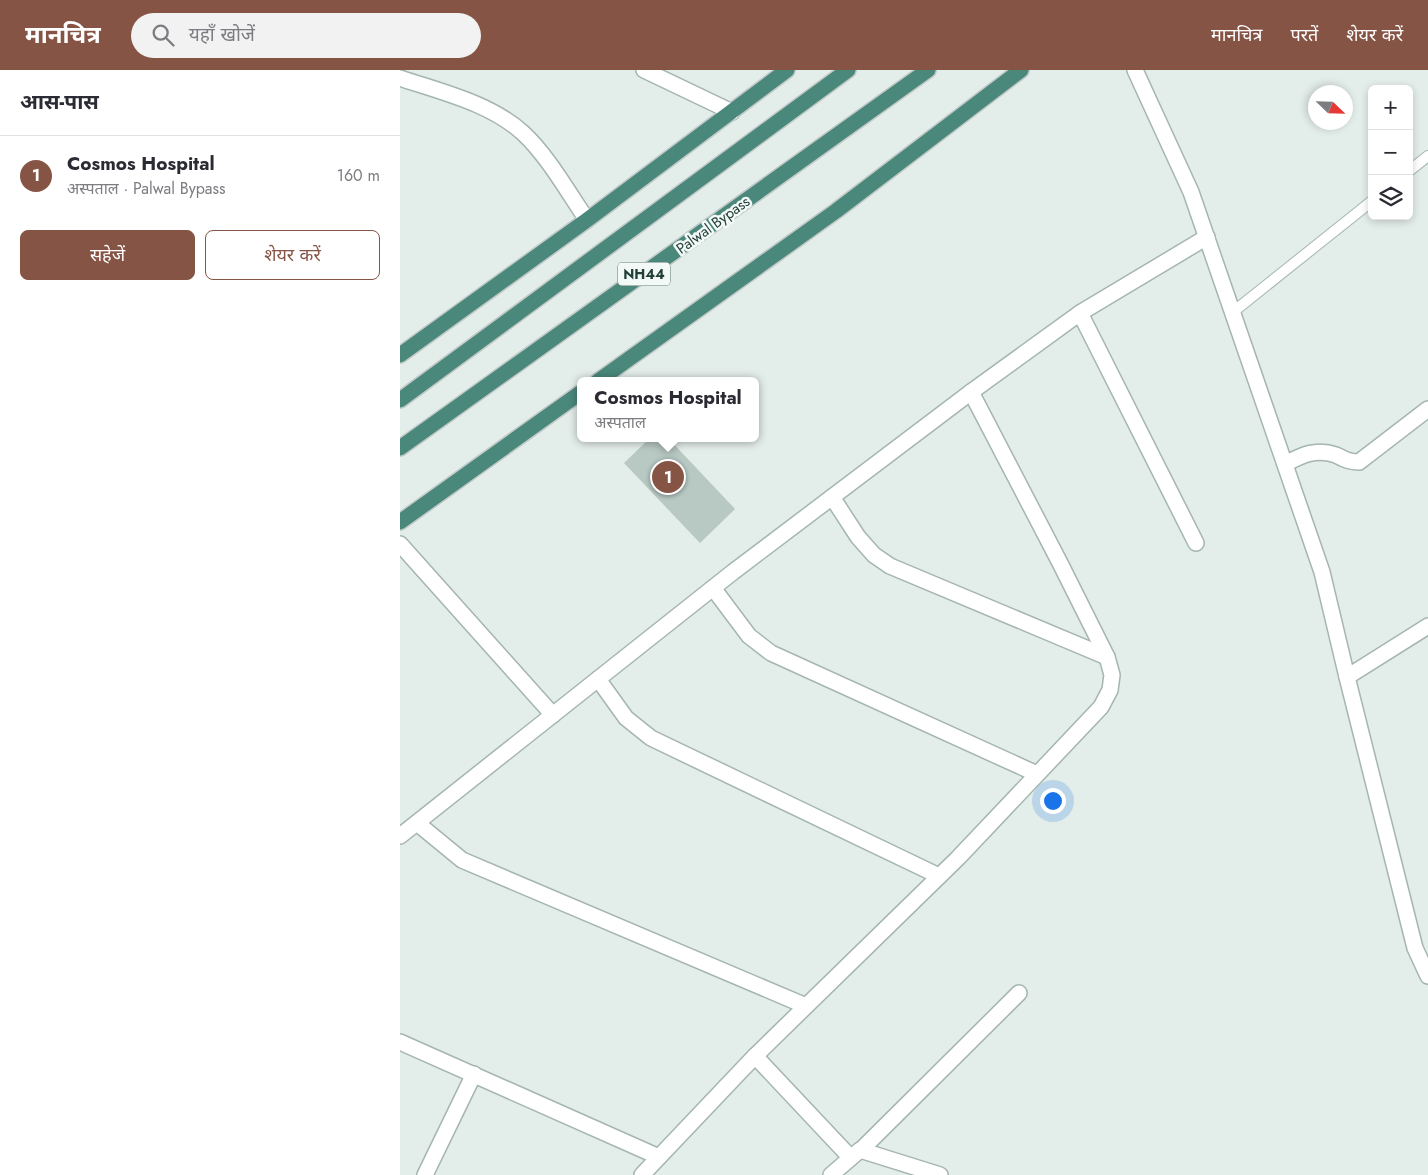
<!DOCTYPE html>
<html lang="hi">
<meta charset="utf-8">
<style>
:root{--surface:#fff;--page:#f2f2f3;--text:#2b2b33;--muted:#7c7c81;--line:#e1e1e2;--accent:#865444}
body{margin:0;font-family:Jost,"Noto Sans Devanagari",sans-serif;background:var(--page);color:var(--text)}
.controls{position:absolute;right:15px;top:15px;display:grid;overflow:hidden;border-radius:8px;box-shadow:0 2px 8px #0003}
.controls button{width:45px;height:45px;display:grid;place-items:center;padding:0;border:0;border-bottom:1px solid var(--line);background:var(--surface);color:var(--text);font:25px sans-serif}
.compass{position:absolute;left:908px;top:15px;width:45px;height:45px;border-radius:50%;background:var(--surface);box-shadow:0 2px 8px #0003;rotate:113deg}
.you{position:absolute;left:652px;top:730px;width:18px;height:18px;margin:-12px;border:4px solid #fff;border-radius:50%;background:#1a73e8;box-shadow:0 0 0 8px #1a73e833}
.badge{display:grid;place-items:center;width:32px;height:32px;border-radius:50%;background:var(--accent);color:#fff;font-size:16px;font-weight:700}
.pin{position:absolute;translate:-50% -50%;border:2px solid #fff;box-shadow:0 1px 5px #0006}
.popup{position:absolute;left:177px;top:307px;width:182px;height:65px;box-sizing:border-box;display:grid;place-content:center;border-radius:8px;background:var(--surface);filter:drop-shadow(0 1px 4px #0005);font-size:16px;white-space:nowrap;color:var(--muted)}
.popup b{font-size:19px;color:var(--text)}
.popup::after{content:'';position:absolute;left:50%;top:100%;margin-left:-10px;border:10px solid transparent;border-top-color:var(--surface)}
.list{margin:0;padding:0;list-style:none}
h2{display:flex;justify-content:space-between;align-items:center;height:65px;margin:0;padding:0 20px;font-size:21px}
h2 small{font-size:16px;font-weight:400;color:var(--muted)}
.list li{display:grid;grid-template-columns:32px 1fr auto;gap:15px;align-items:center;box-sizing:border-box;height:80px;padding:0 20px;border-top:1px solid var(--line)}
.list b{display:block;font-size:19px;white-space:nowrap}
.list p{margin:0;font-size:16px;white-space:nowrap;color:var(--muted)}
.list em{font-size:16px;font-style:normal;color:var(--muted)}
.actions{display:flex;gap:10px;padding:15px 20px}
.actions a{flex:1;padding:11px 0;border:1px solid var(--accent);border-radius:8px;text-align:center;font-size:18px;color:var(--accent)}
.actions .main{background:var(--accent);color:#fff}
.icon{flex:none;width:28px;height:28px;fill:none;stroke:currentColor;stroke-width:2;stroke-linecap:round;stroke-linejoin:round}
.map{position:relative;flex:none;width:1028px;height:1105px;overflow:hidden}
header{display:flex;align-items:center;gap:30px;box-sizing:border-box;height:70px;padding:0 25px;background:var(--accent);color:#fff}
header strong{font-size:24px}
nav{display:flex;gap:28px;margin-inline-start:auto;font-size:18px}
.search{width:350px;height:45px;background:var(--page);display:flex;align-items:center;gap:12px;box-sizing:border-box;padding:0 18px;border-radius:28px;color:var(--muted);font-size:19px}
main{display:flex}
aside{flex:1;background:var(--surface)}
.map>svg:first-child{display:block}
.building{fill:#b8c8c2}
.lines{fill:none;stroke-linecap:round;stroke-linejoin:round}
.service-casing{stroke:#a5b5b0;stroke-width:12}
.minor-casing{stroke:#a5b5b0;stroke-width:18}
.trunk-casing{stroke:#c1c9c7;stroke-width:18}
.service{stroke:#fff;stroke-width:10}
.minor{stroke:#fff;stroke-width:15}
.trunk{stroke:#4a887c;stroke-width:15}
.labels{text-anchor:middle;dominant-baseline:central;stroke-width:5;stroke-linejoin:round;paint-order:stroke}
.shield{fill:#f3f9f6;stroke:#617771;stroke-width:1}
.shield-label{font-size:14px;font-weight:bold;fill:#223f38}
.street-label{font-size:15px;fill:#223f38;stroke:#f3f9f6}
</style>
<header>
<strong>मानचित्र</strong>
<div class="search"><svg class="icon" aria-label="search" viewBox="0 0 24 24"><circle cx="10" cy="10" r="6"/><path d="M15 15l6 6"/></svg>यहाँ खोजें</div>
<nav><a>मानचित्र</a><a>परतें</a><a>शेयर करें</a></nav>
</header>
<main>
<aside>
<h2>आस-पास<small></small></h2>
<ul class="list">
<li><span class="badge">1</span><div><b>Cosmos Hospital</b><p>अस्पताल · Palwal Bypass</p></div><em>160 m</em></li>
</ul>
<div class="actions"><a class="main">सहेजें</a><a>शेयर करें</a></div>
</aside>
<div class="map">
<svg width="1028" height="1105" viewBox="0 0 1028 1105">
<rect width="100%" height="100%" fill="#e3ede9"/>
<!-- building -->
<path class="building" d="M250,368H268L335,439L300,473L224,393Z"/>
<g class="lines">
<defs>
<g id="service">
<path d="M1009,101L1028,86"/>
<path d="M833,242L972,131"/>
</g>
<g id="minor">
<path d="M244,0L332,42"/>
<path d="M735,0L791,122L922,502L947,607L1015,878L1028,906"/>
<path d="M0,8C41,22 90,33 123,63C147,85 168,122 187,150"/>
<path d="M680,243L796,473"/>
<path d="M885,394C902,385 916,378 936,385C944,389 949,392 959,392L1028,339"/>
<path d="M432,427L458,467L474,485L490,496L707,587"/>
<path d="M0,474L153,645"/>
<path d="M313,518L349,566L371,583L637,704"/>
<path d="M947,607L1028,556"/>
<path d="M198,609L226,648L251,668L539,806"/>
<path d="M17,753L62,790L406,936"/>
<path d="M0,766L333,502L571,322L680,243L807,167"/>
<path d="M0,972L259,1087"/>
<path d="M355,986L450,1087"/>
<path d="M461,1080L619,923"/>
<path d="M25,1105L74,1004"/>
<path d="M242,1105L355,986L558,788L701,637L710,620L712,605L707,587L660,493L571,322"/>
<path d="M431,1105L460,1080L540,1105"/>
</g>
<g id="trunk">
<path d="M0,285L187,150L387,0"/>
<path d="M198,311L436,141L621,0"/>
<path d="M0,330L448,0"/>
<path d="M0,378L528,0"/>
<path d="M0,452L180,323"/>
</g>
</defs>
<!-- service casing -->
<use href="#service" class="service-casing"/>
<!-- minor casing -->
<use href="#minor" class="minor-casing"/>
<!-- trunk casing -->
<use href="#trunk" class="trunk-casing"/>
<!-- service -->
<use href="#service" class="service"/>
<!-- minor -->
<use href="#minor" class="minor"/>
<!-- trunk -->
<use href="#trunk" class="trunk"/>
</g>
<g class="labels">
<!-- shield labels -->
<rect class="shield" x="218" y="192.5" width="52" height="23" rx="4"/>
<g class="shield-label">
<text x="244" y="204">NH44</text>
</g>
<!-- street labels -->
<g class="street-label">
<text transform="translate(313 155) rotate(-36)">Palwal Bypass</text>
</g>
</g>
</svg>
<div class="controls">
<button>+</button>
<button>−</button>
<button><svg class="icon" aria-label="layers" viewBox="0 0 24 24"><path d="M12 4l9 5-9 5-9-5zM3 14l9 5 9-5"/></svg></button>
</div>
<svg class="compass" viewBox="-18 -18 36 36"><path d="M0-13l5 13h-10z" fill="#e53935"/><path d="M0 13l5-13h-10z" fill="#7c7c81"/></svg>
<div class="you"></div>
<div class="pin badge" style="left:268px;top:407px">1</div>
<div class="popup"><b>Cosmos Hospital</b>अस्पताल</div>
</div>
</main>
